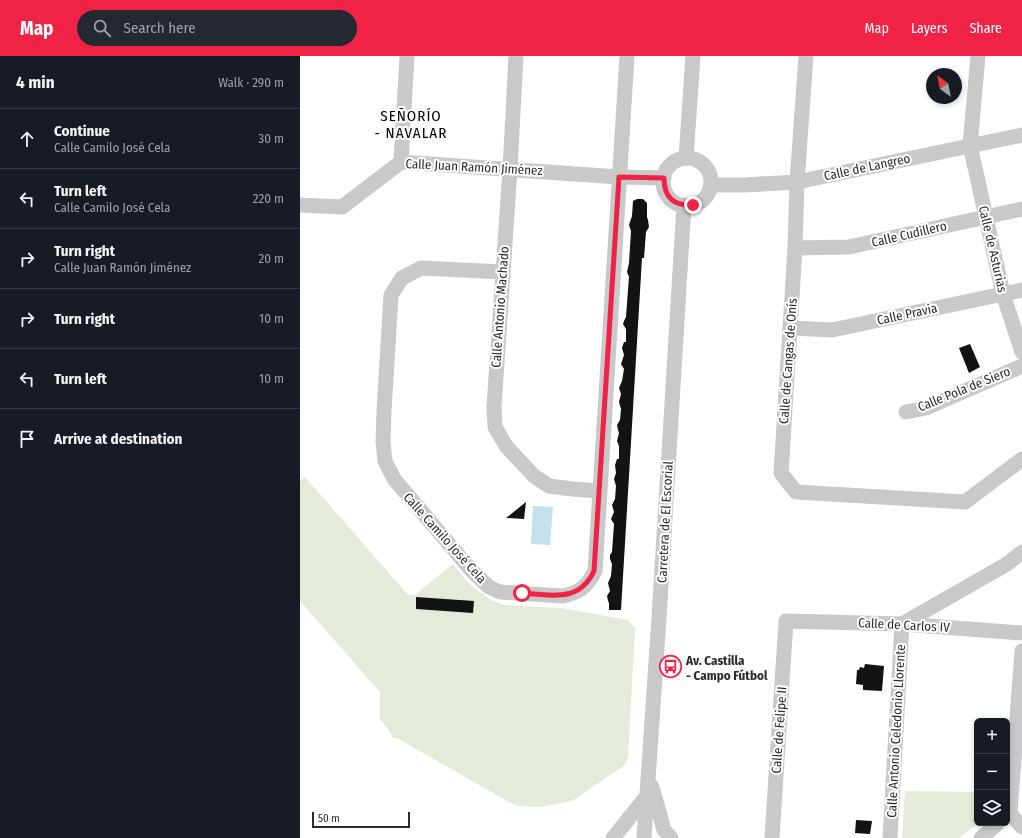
<!DOCTYPE html>
<meta charset="utf-8">
<style>
:root{--surface:#171b24;--page:#242831;--text:#f1f3f6;--muted:#9ea1a6;--line:#363941;--accent:#f02246}
body{margin:0;font-family:"Fira Sans Condensed",sans-serif;background:var(--page);color:var(--text)}
.controls{position:absolute;right:12px;bottom:12px;display:grid;overflow:hidden;border-radius:6px;box-shadow:0 2px 6px #0003}
.controls button{width:36px;height:36px;display:grid;place-items:center;padding:0;border:0;border-bottom:1px solid var(--line);background:var(--surface);color:var(--text);font:20px sans-serif}
.compass{position:absolute;left:626px;top:12px;width:36px;height:36px;border-radius:50%;background:var(--surface);box-shadow:0 2px 6px #0003;rotate:328deg}
.scale{position:absolute;left:12px;bottom:10px;width:98px;box-sizing:border-box;padding-left:4px;border:2px solid #2c2c2c;border-top:0;font-size:11px;line-height:14px;white-space:nowrap;color:#2c2c2c;-webkit-text-stroke:3px #fff;paint-order:stroke}
.stop{position:absolute;width:12px;height:12px;margin:-9px;border:3px solid #f02246;border-radius:50%;background:#fff}
.stop.end{background:#f02246;border-color:#fff;box-shadow:0 1px 4px #0008}
.list{margin:0;padding:0;list-style:none}
h2{display:flex;justify-content:space-between;align-items:center;height:52px;margin:0;padding:0 16px;font-size:17px}
h2 small{font-size:13px;font-weight:400;color:var(--muted)}
.list li{display:grid;grid-template-columns:26px 1fr auto;gap:12px;align-items:center;box-sizing:border-box;height:60px;padding:0 16px;border-top:1px solid var(--line)}
.list b{display:block;font-size:15px;white-space:nowrap}
.list p{margin:0;font-size:13px;white-space:nowrap;color:var(--muted)}
.list em{font-size:13px;font-style:normal;color:var(--muted)}
.icon{flex:none;width:22px;height:22px;fill:none;stroke:currentColor;stroke-width:2;stroke-linecap:round;stroke-linejoin:round}
.map{position:relative;flex:none;width:722px;height:782px;overflow:hidden}
header{display:flex;align-items:center;gap:24px;box-sizing:border-box;height:56px;padding:0 20px;background:var(--accent);color:#fff}
header strong{font-size:19px}
nav{display:flex;gap:22px;margin-inline-start:auto;font-size:14px}
.search{width:280px;height:36px;background:var(--page);display:flex;align-items:center;gap:10px;box-sizing:border-box;padding:0 14px;border-radius:22px;color:var(--muted);font-size:15px}
main{display:flex}
aside{flex:1;background:var(--surface)}
.map>svg:first-child{display:block}
.green{fill:#e4ebd8}
.water{fill:#c3e1ed}
.building{fill:#131313}
.lines{fill:none;stroke-linecap:round;stroke-linejoin:round}
.minor{stroke:#c9c9c9;stroke-width:15}
.route{stroke:#f02246;stroke-width:5}
.labels{text-anchor:middle;dominant-baseline:central;stroke-width:4;stroke-linejoin:round;paint-order:stroke}
.street-label{font-size:13px;fill:#2c2c2c;stroke:#fff}
.poi-label{font-size:13px;font-weight:bold;fill:#2c2c2c;stroke:#fff;text-anchor:start}
.quarter-label{font-size:15px;letter-spacing:1px;fill:#000;stroke:#fff}
</style>
<header>
<strong>Map</strong>
<div class="search"><svg class="icon" aria-label="search" viewBox="0 0 24 24"><circle cx="10" cy="10" r="6"/><path d="M15 15l6 6"/></svg>Search here</div>
<nav><a>Map</a><a>Layers</a><a>Share</a></nav>
</header>
<main>
<aside>
<h2>4 min<small>Walk · 290 m</small></h2>
<ul class="list">
<li><svg class="icon" aria-label="ahead" viewBox="0 0 24 24"><path d="M12 20V5M6 11l6-6 6 6"/></svg><div><b>Continue</b><p>Calle Camilo José Cela</p></div><em>30 m</em></li>
<li><svg class="icon" aria-label="left" viewBox="0 0 24 24"><path d="M17 20v-9H6M10 6l-5 5 5 5"/></svg><div><b>Turn left</b><p>Calle Camilo José Cela</p></div><em>220 m</em></li>
<li><svg class="icon" aria-label="right" viewBox="0 0 24 24"><path d="M7 20v-9h11M14 6l5 5-5 5"/></svg><div><b>Turn right</b><p>Calle Juan Ramón Jiménez</p></div><em>20 m</em></li>
<li><svg class="icon" aria-label="right" viewBox="0 0 24 24"><path d="M7 20v-9h11M14 6l5 5-5 5"/></svg><div><b>Turn right</b></div><em>10 m</em></li>
<li><svg class="icon" aria-label="left" viewBox="0 0 24 24"><path d="M17 20v-9H6M10 6l-5 5 5 5"/></svg><div><b>Turn left</b></div><em>10 m</em></li>
<li><svg class="icon" aria-label="arrive" viewBox="0 0 24 24"><path d="M6 21V4h12l-3 4 3 4H6"/></svg><div><b>Arrive at destination</b></div></li>
</ul>
</aside>
<div class="map">
<svg width="722" height="782" viewBox="0 0 722 782">
<rect width="100%" height="100%" fill="#fff"/>
<!-- green -->
<g class="green">
<path d="M5,421L108,539H115L153,508L169,528L191,544L204,549L261,552L328,564L335,572L328,701L325,709L272,745L240,751L218,750L209,746L97,682L92,681L91,677L80,663V636L0,545V425Z"/>
<path d="M605,735L677,736V767H678L659,782H602Z"/>
</g>
<!-- water -->
<path class="water" d="M233,450L253,451L250,489L231,488Z"/>
<!-- building -->
<g class="building">
<path d="M337,143H343L347,147V161L348,164L349,171L346,176L344,202H342L321,554H309V547L308,545L307,540L310,535L308,527L311,520L312,508L310,503V499L312,496L314,468L311,463L314,456L312,449L315,443L316,430L314,423L316,417L315,409L317,403H319V390L317,385L319,377L318,374L317,369L320,364L321,353L319,346L321,338L319,332L322,325L324,313L321,308L324,299L322,292L324,286H326V273L323,268L324,265L326,261L327,247L329,221L327,216L329,207L331,175L329,169L332,160L333,145Z"/>
<path d="M670,288L680,311L669,317L659,292Z"/>
<path d="M226,446L224,463L206,462Z"/>
<path d="M116,541L174,545L173,557L116,553Z"/>
<path d="M565,608L584,610L582,635L563,634V629L556,628L557,614H559L560,611L564,612Z"/>
<path d="M556,764L572,765L570,778L555,777Z"/>
</g>
<g class="lines">
<!-- minor -->
<g class="minor">
<path d="M216,0L210,113L194,351L195,371L206,390L234,420L249,430L272,433L299,435"/>
<path d="M506,0L497,126L495,192L481,417L496,436L665,446L722,403"/>
<path d="M678,0L670,89L703,238L722,296"/>
<path d="M386,102L393,0"/>
<circle cx="387" cy="126" r="24"/>
<path d="M101,106L107,0"/>
<path d="M411,129H444L497,126L722,79"/>
<path d="M0,149L42,151L101,106L319,121L364,122"/>
<path d="M495,192L549,191L722,153"/>
<path d="M203,216L121,212L102,222L91,239L84,355L83,386L85,405L94,423L172,515L189,531L200,536L262,540C279,537 287,531 295,515L327,0"/>
<path d="M491,272L532,274L722,234"/>
<path d="M606,356L626,352L722,310"/>
<path d="M722,595L710,757L722,771"/>
<path d="M352,731L364,774L371,782"/>
<path d="M313,782L347,740"/>
<path d="M344,782L359,562L384,149"/>
<path d="M472,782L486,565L602,568L722,577"/>
<path d="M590,782L602,568L707,508L722,496"/>
<path d="M681,782L698,767"/>
</g>
</g>
<g class="lines">
<!-- route -->
<path class="route" d="M222,537C251,539 279,547 294,515L319,121L364,122C364,142 374,150 393,149"/>
</g>
<!-- icons -->
<defs>
<symbol id="bus-ring" viewBox="-11 -11 22 22"><circle r="9.5" fill="#fff" stroke="#f02246" stroke-width="1.5"/><path d="M-5-6H5V4H4V6H2V4H-2V6H-4V4H-5ZM-3.5-4V0h7V-4ZM-3.5 1.2v1.5H-2V1.2ZM2 1.2v1.5H3.5V1.2Z" fill="#f02246"/></symbol>
</defs>
<g fill-rule="evenodd">
<use href="#bus-ring" x="358" y="598" width="25" height="25"/>
</g>
<g class="labels">
<!-- street labels -->
<g class="street-label">
<text transform="translate(174 111) rotate(3)">Calle Juan Ramón Jiménez</text>
<text transform="translate(567 111) rotate(-12)">Calle de Langreo</text>
<text transform="translate(609 178) rotate(-13)">Calle Cudillero</text>
<text transform="translate(693 193) rotate(77)">Calle de Asturias</text>
<text transform="translate(200 251) rotate(-86)">Calle Antonio Machado</text>
<text transform="translate(607 258) rotate(-12)">Calle Pravia</text>
<text transform="translate(488 305) rotate(-86)">Calle de Cangas de Onís</text>
<text transform="translate(664 333) rotate(-22)">Calle Pola de Siero</text>
<text transform="translate(365 466) rotate(-87)">Carretera de El Escorial</text>
<text transform="translate(145 482) rotate(48)">Calle Camilo José Cela</text>
<text transform="translate(604 569) rotate(3)">Calle de Carlos IV</text>
<text transform="translate(479 674) rotate(-86)">Calle de Felipe II</text>
<text transform="translate(596 675) rotate(-87)">Calle Antonio Celedonio Llorente</text>
</g>
<!-- poi labels -->
<g class="poi-label">
<text x="386" y="604">Av. Castilla<tspan x="386" dy="15">- Campo Fútbol</tspan></text>
</g>
<!-- quarter labels -->
<g class="quarter-label">
<text x="111" y="60">SEÑORÍO<tspan x="111" dy="17">- NAVALAR</tspan></text>
</g>
</g>
</svg>
<div class="controls">
<button>+</button>
<button>−</button>
<button><svg class="icon" aria-label="layers" viewBox="0 0 24 24"><path d="M12 4l9 5-9 5-9-5zM3 14l9 5 9-5"/></svg></button>
</div>
<svg class="compass" viewBox="-18 -18 36 36"><path d="M0-13l5 13h-10z" fill="#e53935"/><path d="M0 13l5-13h-10z" fill="#9ea1a6"/></svg>
<div class="scale">50 m</div>
<div class="stop" style="left:222px;top:537px"></div>
<div class="stop end" style="left:393px;top:149px"></div>
</div>
</main>
